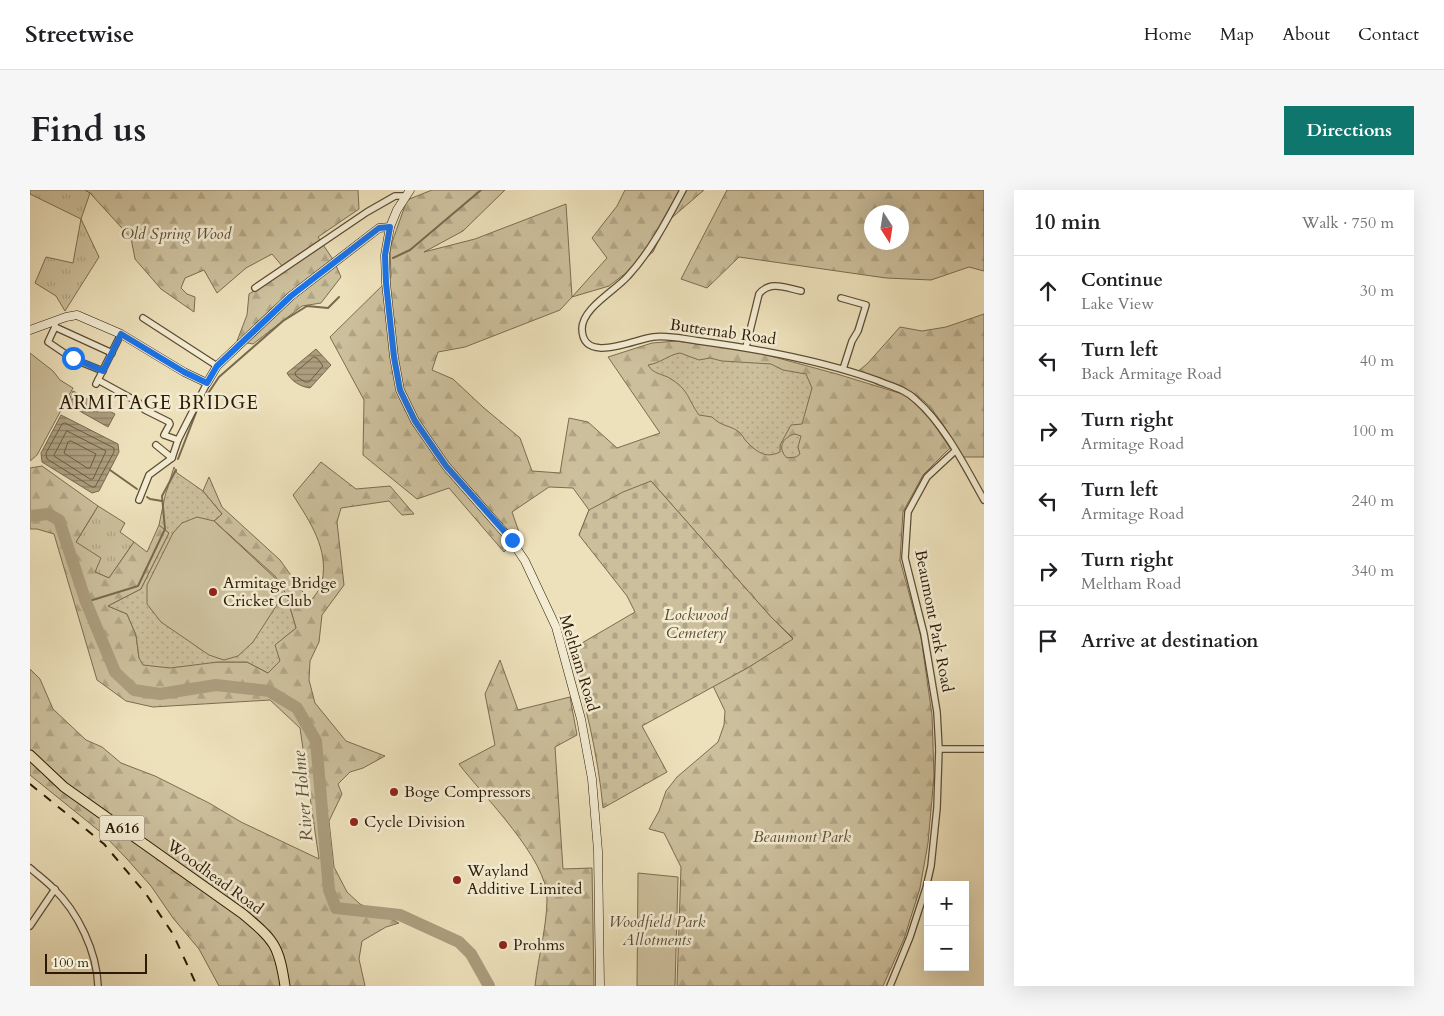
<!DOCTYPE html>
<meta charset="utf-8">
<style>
:root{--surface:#fff;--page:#f6f6f6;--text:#202124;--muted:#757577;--line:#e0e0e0;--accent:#0f766e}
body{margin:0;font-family:Cardo,serif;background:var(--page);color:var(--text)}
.controls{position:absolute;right:15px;bottom:15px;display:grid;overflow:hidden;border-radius:0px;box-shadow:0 5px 20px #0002}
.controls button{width:45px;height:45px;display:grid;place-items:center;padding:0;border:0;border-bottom:1px solid var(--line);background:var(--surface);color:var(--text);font:25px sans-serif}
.compass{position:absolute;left:834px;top:15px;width:45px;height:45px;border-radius:50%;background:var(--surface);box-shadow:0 5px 20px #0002;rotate:168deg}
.scale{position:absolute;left:15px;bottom:12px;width:102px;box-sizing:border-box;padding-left:5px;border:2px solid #2c1a04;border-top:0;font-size:14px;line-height:18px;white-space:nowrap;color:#2c1a04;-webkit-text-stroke:4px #f3ecd3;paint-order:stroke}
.stop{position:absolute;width:15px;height:15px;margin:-11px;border:4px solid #1a73e8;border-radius:50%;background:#fff}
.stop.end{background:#1a73e8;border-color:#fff;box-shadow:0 1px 5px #0008}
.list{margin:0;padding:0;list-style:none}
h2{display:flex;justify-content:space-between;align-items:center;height:65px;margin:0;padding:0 20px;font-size:21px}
h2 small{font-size:16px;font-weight:400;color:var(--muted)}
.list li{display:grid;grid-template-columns:32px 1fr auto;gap:15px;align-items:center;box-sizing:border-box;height:70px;padding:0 20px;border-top:1px solid var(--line)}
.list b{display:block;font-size:19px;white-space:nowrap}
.list p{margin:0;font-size:16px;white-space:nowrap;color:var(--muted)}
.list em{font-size:16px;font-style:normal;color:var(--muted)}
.icon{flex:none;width:28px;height:28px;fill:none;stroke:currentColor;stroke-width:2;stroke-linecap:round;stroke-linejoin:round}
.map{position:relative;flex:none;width:954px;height:796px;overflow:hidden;border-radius:0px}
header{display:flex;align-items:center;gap:30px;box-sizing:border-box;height:70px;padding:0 25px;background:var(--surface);border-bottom:1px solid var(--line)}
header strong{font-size:24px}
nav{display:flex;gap:28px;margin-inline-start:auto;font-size:18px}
.intro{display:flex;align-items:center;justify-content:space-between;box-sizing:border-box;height:120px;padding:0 30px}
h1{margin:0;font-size:35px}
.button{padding:12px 22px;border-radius:0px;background:var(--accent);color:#fff;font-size:18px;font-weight:700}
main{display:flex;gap:30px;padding:0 30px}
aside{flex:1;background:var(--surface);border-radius:0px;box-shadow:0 5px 20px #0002}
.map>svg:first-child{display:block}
.grass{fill:url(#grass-tufts);stroke:#7c6c50}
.forest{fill:url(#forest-firs);stroke:#7c6c50;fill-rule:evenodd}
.cemetery{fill:url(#cemetery-stones);stroke:#7c6c50}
.park{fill:url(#park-dots);stroke:#7c6c50}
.garden{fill:#ccbf9c;stroke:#7c6c50}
.water{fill:url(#water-rules);stroke:#78694d}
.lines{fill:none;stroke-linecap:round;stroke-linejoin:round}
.shore{stroke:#6c5c40;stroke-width:1}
.stream{stroke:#78694d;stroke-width:2}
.river{stroke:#ab9d7d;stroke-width:12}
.street-casing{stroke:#5c4c32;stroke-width:8}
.secondary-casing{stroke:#2c1a04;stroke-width:9}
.primary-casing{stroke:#2c1a04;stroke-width:11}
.street{stroke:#f3ecd3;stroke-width:5.5}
.secondary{stroke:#f3ecd3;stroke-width:8}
.primary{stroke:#ede1bb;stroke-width:9}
.rail{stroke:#2c1a04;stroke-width:2;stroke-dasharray:9 9;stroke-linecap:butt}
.route{stroke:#1a73e8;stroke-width:6}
.poi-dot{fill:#8f2418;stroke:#f3ecd3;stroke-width:2}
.labels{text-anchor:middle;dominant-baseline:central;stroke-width:5;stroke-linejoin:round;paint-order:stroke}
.shield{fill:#f3ecd3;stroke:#685942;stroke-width:1}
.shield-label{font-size:15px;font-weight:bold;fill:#2c1a04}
.park-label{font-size:16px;font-style:italic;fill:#5c4c32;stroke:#f3ecd3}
.street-label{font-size:16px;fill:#2c1a04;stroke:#f3ecd3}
.poi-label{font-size:16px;fill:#2c1a04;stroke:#f3ecd3;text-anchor:start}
.water-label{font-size:18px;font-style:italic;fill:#5f4e34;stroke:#f3ecd3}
.quarter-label{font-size:19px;letter-spacing:1px;fill:#2c1a04;stroke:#f3ecd3}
</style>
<header>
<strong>Streetwise</strong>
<nav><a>Home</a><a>Map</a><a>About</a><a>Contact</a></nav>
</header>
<div class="intro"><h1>Find us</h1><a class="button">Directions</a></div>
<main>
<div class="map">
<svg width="954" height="796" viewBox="0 0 954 796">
<defs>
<pattern id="grass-tufts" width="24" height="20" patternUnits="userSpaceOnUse" patternTransform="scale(1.25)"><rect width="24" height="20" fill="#ccbf9c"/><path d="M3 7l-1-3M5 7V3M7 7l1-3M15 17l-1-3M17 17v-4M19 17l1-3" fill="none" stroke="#afa485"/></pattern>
<pattern id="forest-firs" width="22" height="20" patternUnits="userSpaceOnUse" patternTransform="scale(1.25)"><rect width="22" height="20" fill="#ccbf9c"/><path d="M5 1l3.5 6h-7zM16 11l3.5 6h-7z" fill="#afa485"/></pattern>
<pattern id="cemetery-stones" width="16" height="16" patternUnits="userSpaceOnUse" patternTransform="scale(1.25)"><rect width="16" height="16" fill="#ccbf9c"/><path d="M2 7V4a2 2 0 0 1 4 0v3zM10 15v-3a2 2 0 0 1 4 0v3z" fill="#afa485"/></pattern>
<pattern id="park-dots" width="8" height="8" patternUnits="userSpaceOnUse" patternTransform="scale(1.25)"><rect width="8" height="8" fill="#ccbf9c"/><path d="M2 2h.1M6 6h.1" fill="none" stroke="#afa485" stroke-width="1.8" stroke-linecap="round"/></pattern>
<pattern id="water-rules" width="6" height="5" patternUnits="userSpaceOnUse" patternTransform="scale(1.25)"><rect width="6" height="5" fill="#ab9d7d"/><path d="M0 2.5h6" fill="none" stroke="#8b7f64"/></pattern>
</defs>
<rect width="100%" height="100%" fill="#ede1bb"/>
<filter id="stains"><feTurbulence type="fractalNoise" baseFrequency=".004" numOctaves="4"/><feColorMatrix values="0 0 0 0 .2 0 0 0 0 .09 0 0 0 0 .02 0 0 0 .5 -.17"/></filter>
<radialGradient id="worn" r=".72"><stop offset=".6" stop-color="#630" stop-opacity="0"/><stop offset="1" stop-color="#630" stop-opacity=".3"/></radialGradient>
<!-- grass -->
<g class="grass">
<path d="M0,0H55L60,3L51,29L69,67L35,121L26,106L5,93L16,67L43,73L51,29L0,4Z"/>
<path d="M68,316L95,333L90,342L104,352L79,388L65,382L46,352Z"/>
</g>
<!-- forest -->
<g class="forest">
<path d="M55,0H328L329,19L288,47L304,71L311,87L291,113L272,116L223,154L207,151L217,125L219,104L249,85L253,77L242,64L216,78L187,103L174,80L155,88L151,98L157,104L165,107L164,122L131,99L105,69L101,48L60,3Z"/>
<path d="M402,0H475L433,41L394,62L445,49L536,14L542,107L577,68L562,48L587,16L595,0H674L638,31L623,62L579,96L542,107L530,120L435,157L408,162L402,180L423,189L454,218L490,248L502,281L530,283L539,228L558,232L587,258L630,243L578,167L622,153L647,151L722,161L807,184L879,206L897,224L920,258L893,285L873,322L870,370L891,447L902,525L904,586L898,653L890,698L874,749L853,796H647L651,677L634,643L619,639L629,621L636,601L647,587L688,552L694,535L695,521L683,496L719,477L763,448L741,427L621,291L549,345L559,320L543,298L519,297L482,322L490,345L474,362L419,298L387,309L333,265L334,210L300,147L361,87L360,58L377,10Z"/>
<path d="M697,0H954V81L939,77L901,90L856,88L709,67L677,98L651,89ZM842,22H872V52H842Z"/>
<path d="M954,124V267H933C921,249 905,216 886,205C869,194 847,188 827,182L837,174L870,137L892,141L916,137Z"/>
<path d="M291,272L326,299L360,296L384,324L372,325L359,311L311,318L307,332L314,395L292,425L289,452L280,471L279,490L285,513L316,551L355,566L333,578L320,582L308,594L312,604L299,631L304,677L317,702L330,714L369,733L356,737L332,751L329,769L335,796H189L169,759L143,728L121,696L97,669L73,644L0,585V479L10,489L23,519L56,550L72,557L91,573L125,586L179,613L211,632L289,669L270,538L240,510L123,517L96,511L67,490L24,344L7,339H0V278L12,276L68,316L46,352L71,368L65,382L79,388L104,352L117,362L129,335L139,343L111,399L78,416L97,424L106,445L109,468L188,472H217L238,483L244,455L266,438L256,404L244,386L184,331L192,324L173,301L179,287L192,317L250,370L280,412C284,406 291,399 292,392C299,359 280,332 263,305Z"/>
<path d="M470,470L488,520L540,507L547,545L525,557L533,679L562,678L564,796H505C508,768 517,736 517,709C518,669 453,606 429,574L465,555L455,504Z"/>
</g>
<!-- cemetery -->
<path class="cemetery" d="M621,291L741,427L763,449L719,477L612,536L637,582L573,618C568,564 555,512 540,460L605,422L597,406L549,345L559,320L593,302Z"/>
<!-- park -->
<g class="park">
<path d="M650,163L669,170L680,168L692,171L741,174L753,180L776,184L782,198L772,234L761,235L750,255V262C735,269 727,262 716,251C714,249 712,244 709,242C700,235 692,237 682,227L669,225C658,210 659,200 641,189C632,183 624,185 618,175C631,173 638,165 650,163Z"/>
<path d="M765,244L771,246L768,257L770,264L766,267L757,268C747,259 752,247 765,244Z"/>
<path d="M144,277L147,283L173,301L192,324L184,331L245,386L256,404L266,438L245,455L250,471L238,483L217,472H188L140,478L113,475L109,468L106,445L97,424L78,416L111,399L139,343L129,335L135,306Z"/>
</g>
<!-- garden -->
<g class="garden">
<path d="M0,163L23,181L30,190L43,198L7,265L0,271Z"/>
<path d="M167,327L184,331L246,389L250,410L223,452L208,466L194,470L179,465L131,432L117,414V395L143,343L152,333Z"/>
<path d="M608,683L648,687L645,796H607Z"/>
</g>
<!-- water -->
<g class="water">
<path d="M286,159L301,175L280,198C271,197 261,191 257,183Z"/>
<path d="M43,201L85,224L78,237L37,214Z"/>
<path d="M31,225L88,254L89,262L69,301L62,303L12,272L11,263Z"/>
</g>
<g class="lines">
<!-- shore -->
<g class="shore">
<path d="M284,167L287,168L293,176L279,192H275L266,186L265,183Z"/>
<path d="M35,233L84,258V262L65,297H62L17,269L16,263L32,234Z"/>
<path d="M37,241L76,261L63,289H60L24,266Z"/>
<path d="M41,251L66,264L60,278H57L34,263L38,252Z"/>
</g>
<!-- stream -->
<g class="stream">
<path d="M363,68L380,60L451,0"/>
<path d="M172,209L179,202L189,187L253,131L277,116L298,118L309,107"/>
<path d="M148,269L169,215"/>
<path d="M80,280L107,299"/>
<path d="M117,307L120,309L132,311"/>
<path d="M56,412L108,396L135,339L132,306L146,280"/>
</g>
<!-- river -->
<path class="river" d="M0,326L18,324L29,330L56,412L85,482L104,500L130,504L186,495L239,501L267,518L286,551L299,700L306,718L370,725L429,752L441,764L459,796"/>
<defs>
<g id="street">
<path d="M653,0C637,30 621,61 598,86C585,101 552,118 552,139C553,175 605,149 623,147C638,145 654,149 669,151C729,159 789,170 846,190C860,196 875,199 886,210C914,234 936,278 954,310"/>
<path d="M225,98L337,22L365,6H376"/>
<path d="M811,108L836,115L828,141L822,151L813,179"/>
<path d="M113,128L187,176"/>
<path d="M25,134V137L82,163"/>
<path d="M25,137L18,152L43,169L73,181"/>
<path d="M716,157L729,104C740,90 756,98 771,101"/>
<path d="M68,190L108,212L115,220L139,232L140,234L134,245L148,250"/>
<path d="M66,194L91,144"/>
<path d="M126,255L142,268"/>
<path d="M109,310L119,285L142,268L148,250L177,193"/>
<path d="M909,559H954"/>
<path d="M0,678C8,685 16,691 23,698C48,722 67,762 68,796"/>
<path d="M0,736L25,699"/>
<path d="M860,796L880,747L896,698L901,676L907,618L909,559L907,522L894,444L875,368L878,322L897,287L925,261"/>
</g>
<g id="secondary">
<path d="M380,0L367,20L360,37L355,65L356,93L364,167L370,200L385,231L416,276L481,350L495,371L526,437L551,529L562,589L568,661L570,796"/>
<path d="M0,140L36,127L47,125L91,144L154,182L177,193L187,176L261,106L349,38L360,37"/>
</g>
<path id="primary" d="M0,565L34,597L213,724C244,750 249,755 255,796"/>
</defs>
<!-- street casing -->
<use href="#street" class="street-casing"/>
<!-- secondary casing -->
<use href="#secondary" class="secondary-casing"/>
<!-- primary casing -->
<use href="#primary" class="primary-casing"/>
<!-- street -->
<use href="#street" class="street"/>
<!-- secondary -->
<use href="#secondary" class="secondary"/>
<!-- primary -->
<use href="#primary" class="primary"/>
<!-- rail -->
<path class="rail" d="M0,594L74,654L116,704L143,744L167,796"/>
</g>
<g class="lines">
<!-- route -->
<path class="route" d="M43,168L73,181L91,144L154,182L177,193L187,176L261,106L349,38L360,37L355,65L356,93L364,167L370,200L385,231L416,276L482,350"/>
</g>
<!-- markers -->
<g class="poi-dot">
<circle cx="183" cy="402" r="5"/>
<circle cx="364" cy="602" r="5"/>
<circle cx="324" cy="632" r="5"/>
<circle cx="427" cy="690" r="5"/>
<circle cx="473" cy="755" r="5"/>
</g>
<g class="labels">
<!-- shield labels -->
<rect class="shield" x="69.5" y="625.5" width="45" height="25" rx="4"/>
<g class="shield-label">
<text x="92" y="638">A616</text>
</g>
<!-- park labels -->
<g class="park-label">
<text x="146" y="44">Old Spring Wood</text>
<text x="666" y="425">Lockwood<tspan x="666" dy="18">Cemetery</tspan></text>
<text x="772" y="647">Beaumont Park</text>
<text x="627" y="732">Woodfield Park<tspan x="627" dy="18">Allotments</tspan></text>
</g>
<!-- street labels -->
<g class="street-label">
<text transform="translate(693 142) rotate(8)">Butternab Road</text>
<text transform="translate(904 431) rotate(79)">Beaumont Park Road</text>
<text transform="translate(549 473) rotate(73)">Meltham Road</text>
<text transform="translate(185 687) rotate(36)">Woodhead Road</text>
</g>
<!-- poi labels -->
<g class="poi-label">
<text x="193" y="393">Armitage Bridge<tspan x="193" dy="18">Cricket Club</tspan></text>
<text x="374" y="602">Boge Compressors</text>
<text x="334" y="632">Cycle Division</text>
<text x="437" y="681">Wayland<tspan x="437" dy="18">Additive Limited</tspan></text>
<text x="483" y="755">Prohms</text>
</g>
<!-- water labels -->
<g class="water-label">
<text transform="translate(273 606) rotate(-95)">River Holme</text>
</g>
<!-- quarter labels -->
<g class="quarter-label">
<text x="129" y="213">ARMITAGE BRIDGE</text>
</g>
</g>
<rect width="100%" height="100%" filter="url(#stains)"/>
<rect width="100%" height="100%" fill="url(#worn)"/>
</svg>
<div class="controls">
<button>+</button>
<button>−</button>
</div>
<svg class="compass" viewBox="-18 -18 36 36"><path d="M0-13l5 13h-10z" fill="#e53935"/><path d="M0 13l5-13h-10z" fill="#757577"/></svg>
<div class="scale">100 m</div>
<div class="stop" style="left:43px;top:168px"></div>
<div class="stop end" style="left:482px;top:350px"></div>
</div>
<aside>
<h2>10 min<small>Walk · 750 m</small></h2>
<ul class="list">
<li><svg class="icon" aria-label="ahead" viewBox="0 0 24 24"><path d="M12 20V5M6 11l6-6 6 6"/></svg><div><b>Continue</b><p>Lake View</p></div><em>30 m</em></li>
<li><svg class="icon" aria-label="left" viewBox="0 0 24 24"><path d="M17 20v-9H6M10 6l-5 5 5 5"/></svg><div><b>Turn left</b><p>Back Armitage Road</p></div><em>40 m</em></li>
<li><svg class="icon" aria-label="right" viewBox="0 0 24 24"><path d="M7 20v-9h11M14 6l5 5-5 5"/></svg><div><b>Turn right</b><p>Armitage Road</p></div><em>100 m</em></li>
<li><svg class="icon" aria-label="left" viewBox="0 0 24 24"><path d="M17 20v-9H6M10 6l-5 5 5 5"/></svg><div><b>Turn left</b><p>Armitage Road</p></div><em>240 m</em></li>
<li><svg class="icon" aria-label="right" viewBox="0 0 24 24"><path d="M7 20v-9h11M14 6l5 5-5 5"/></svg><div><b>Turn right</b><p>Meltham Road</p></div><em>340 m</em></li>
<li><svg class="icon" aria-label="arrive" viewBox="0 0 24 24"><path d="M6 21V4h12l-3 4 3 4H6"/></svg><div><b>Arrive at destination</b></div></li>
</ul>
</aside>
</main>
